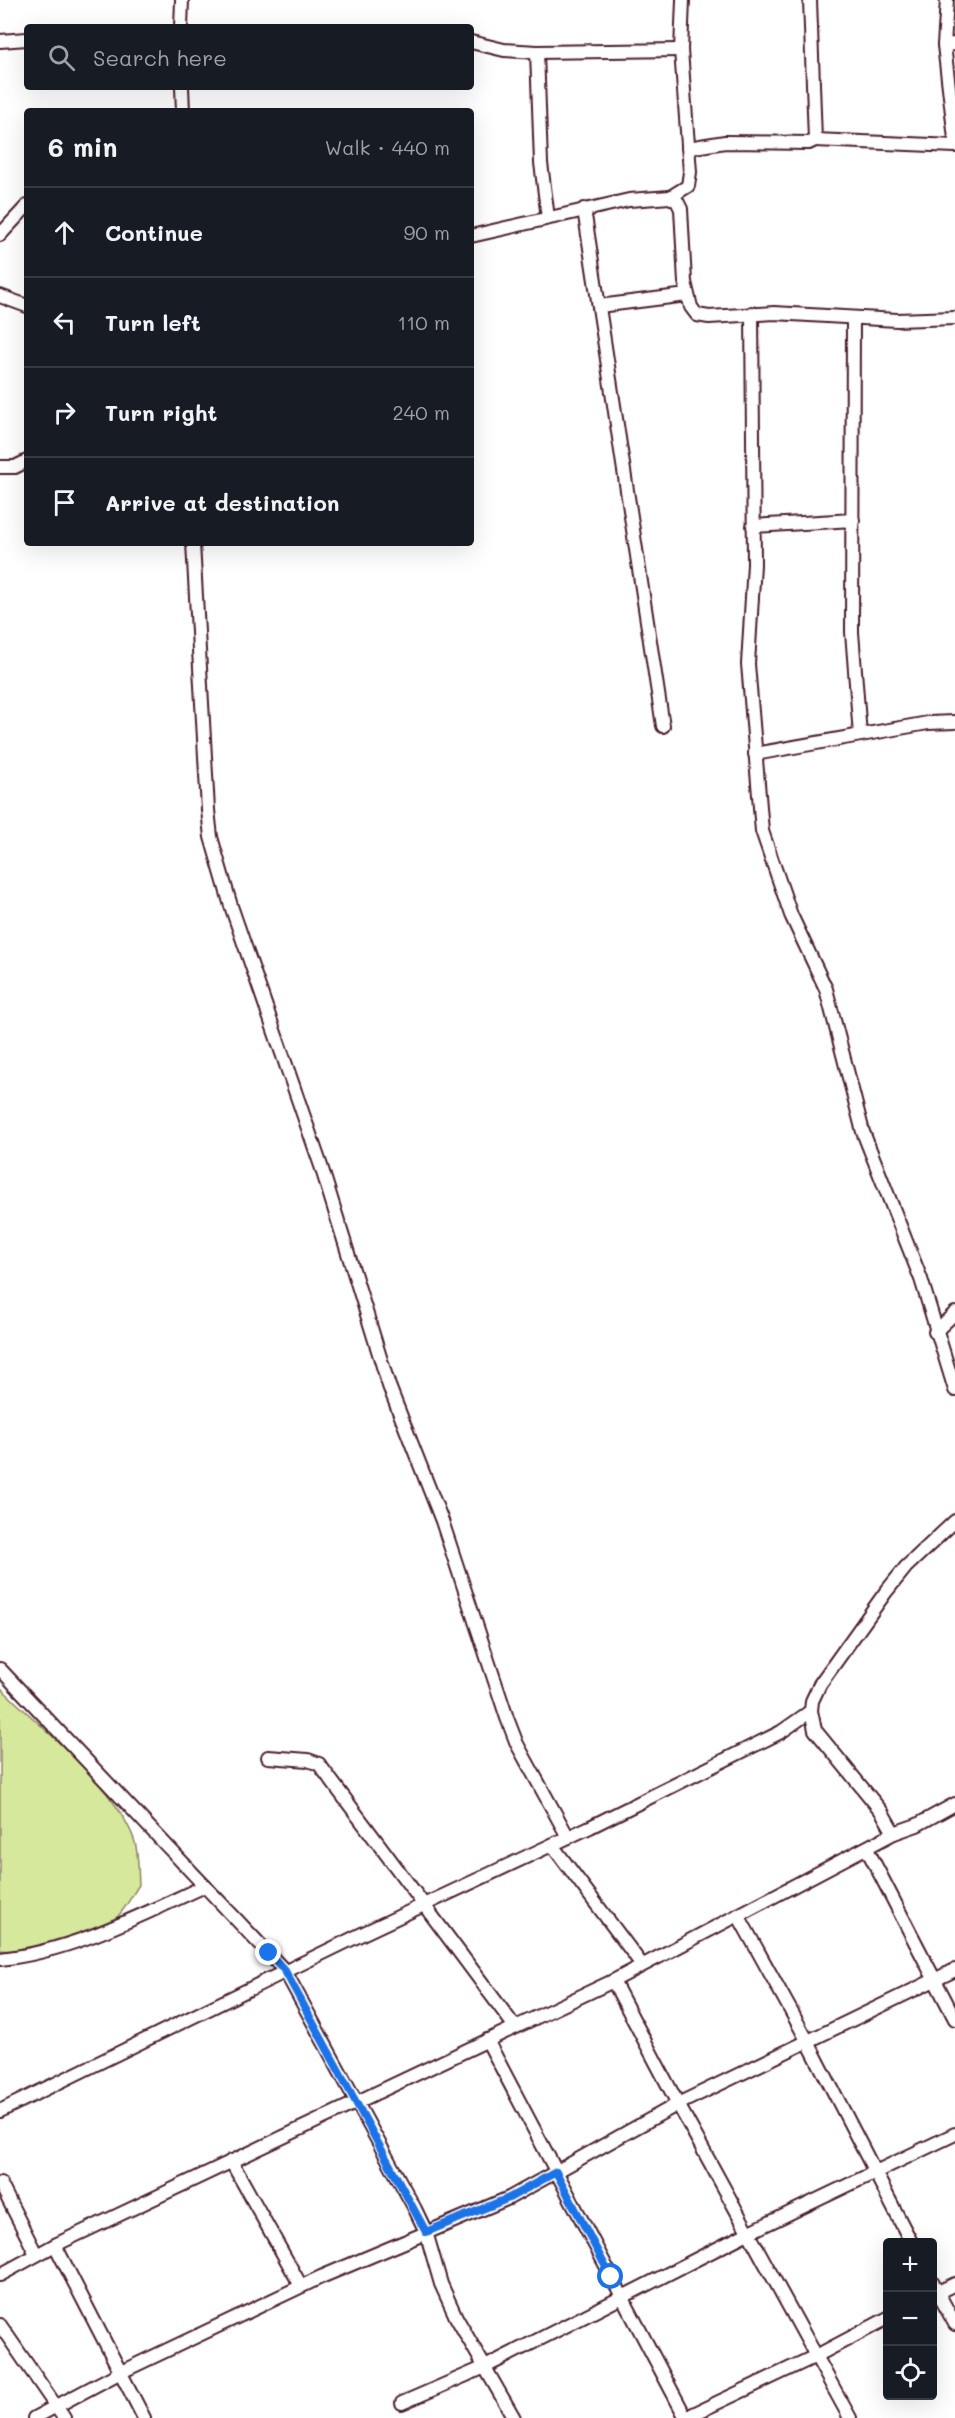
<!DOCTYPE html>
<meta charset="utf-8">
<style>
:root{--surface:#171b24;--page:#242831;--text:#f1f3f6;--muted:#9ea1a6;--line:#363941}
body{margin:0;font-family:Mali,sans-serif;background:var(--page);color:var(--text)}
.controls{position:absolute;right:18px;bottom:18px;display:grid;overflow:hidden;border-radius:6px;box-shadow:0 6px 24px #0002}
.controls button{width:54px;height:54px;display:grid;place-items:center;padding:0;border:0;border-bottom:2px solid var(--line);background:var(--surface);color:var(--text);font:30px sans-serif}
.stop{position:absolute;width:18px;height:18px;margin:-14px;border:4px solid #1a73e8;border-radius:50%;background:#fff}
.stop.end{background:#1a73e8;border-color:#fff;box-shadow:0 2px 6px #0008}
.list{margin:0;padding:0;list-style:none}
h2{display:flex;justify-content:space-between;align-items:center;height:78px;margin:0;padding:0 24px;font-size:26px}
h2 small{font-size:20px;font-weight:400;color:var(--muted)}
.list li{display:grid;grid-template-columns:39px 1fr auto;gap:18px;align-items:center;box-sizing:border-box;height:90px;padding:0 24px;border-top:2px solid var(--line)}
.list b{display:block;font-size:22px;white-space:nowrap}
.list em{font-size:20px;font-style:normal;color:var(--muted)}
.icon{flex:none;width:33px;height:33px;fill:none;stroke:currentColor;stroke-width:2;stroke-linecap:round;stroke-linejoin:round}
.map{position:relative;flex:none;width:955px;height:2418px;overflow:hidden}
.search{position:absolute;background:var(--surface);box-shadow:0 6px 24px #0002;left:24px;top:24px;width:450px;height:66px;display:flex;align-items:center;gap:15px;box-sizing:border-box;padding:0 21px;border-radius:6px;color:var(--muted);font-size:22px}
.panel{position:absolute;background:var(--surface);box-shadow:0 6px 24px #0002;left:24px;top:108px;width:450px;height:438px;border-radius:6px}
.map>svg:first-child{display:block}
.green{fill:#d5e89c;stroke:#908464;stroke-width:1.5}
.lines{fill:none;stroke-linecap:round;stroke-linejoin:round}
.minor-casing{stroke:#4a1f2b;stroke-width:16}
.minor{stroke:#fff;stroke-width:12}
.route{stroke:#1a73e8;stroke-width:8}
</style>
<div class="map">
<svg width="955" height="2418" viewBox="0 0 955 2418">
<rect width="100%" height="100%" fill="#fff"/>
<filter id="ink" filterUnits="userSpaceOnUse"><feTurbulence type="fractalNoise" baseFrequency=".0167" numOctaves="2"/><feDisplacementMap in="SourceGraphic" scale="12" xChannelSelector="R" yChannelSelector="G"/><feConvolveMatrix kernelMatrix="1 2 1 2 8 2 1 2 1" color-interpolation-filters="sRGB"/></filter>
<g filter="url(#ink)">
<!-- green -->
<path class="green" d="M0,1687C41,1728 114,1785 134,1839C139,1853 138,1871 139,1885C132,1895 124,1912 115,1919C88,1936 31,1954 0,1950Z"/>
<g class="lines">
<defs>
<g id="minor">
<path d="M947,0L944,45L955,44"/>
<path d="M181,27L182,0"/>
<path d="M0,41L27,39"/>
<path d="M471,42L504,50L537,52L681,50"/>
<path d="M944,45L955,139"/>
<path d="M537,52L541,163L548,218"/>
<path d="M182,87L183,111"/>
<path d="M815,140L955,146"/>
<path d="M688,148L725,142L809,143L815,140L810,0"/>
<path d="M670,197L677,201L681,209L685,282L691,307L697,315L709,317L774,313L897,320L955,318"/>
<path d="M584,209L663,726"/>
<path d="M0,235L27,206"/>
<path d="M471,236L629,200L670,197L688,186L690,172L681,50L683,0"/>
<path d="M0,296L27,306"/>
<path d="M599,306L687,295"/>
<path d="M752,313L754,564L748,664L762,831L791,915L826,989L863,1132L921,1279L955,1390"/>
<path d="M853,318L852,632L860,735"/>
<path d="M0,467H15L27,461"/>
<path d="M753,526L853,520"/>
<path d="M193,543L208,810L211,837L231,906L321,1166L389,1386L442,1521L507,1718L517,1744L568,1837"/>
<path d="M755,754L928,723L955,722"/>
<path d="M935,1332L955,1313"/>
<path d="M0,1669L285,1971L415,2209L426,2232L441,2284L456,2317L514,2418"/>
<path d="M268,1757L308,1760L319,1764L515,2027"/>
<path d="M894,1833L917,1825L955,1804"/>
<path d="M552,1845L642,1965"/>
<path d="M867,1849L955,2019"/>
<path d="M738,1915L807,2040L911,2242"/>
<path d="M0,1959C71,1952 141,1915 205,1886"/>
<path d="M613,1981L678,2104L850,2418"/>
<path d="M487,2040L686,2418"/>
<path d="M0,2111L364,1933L590,1827L781,1732L811,1711"/>
<path d="M231,2161L301,2286"/>
<path d="M0,2183L36,2254"/>
<path d="M0,2275L55,2245"/>
<path d="M932,2282L955,2324"/>
<path d="M932,2295L955,2284"/>
<path d="M0,2325L64,2418"/>
<path d="M402,2403L485,2367L748,2233L955,2134"/>
<path d="M34,2418L121,2372L321,2277L509,2198L678,2104L955,1970"/>
<path d="M144,2418L55,2245L613,1981L894,1833L882,1812L815,1730L811,1711L812,1701L820,1684L885,1593L906,1567L955,1521"/>
<path d="M685,2418L816,2356L888,2318"/>
</g>
</defs>
<!-- minor casing -->
<use href="#minor" class="minor-casing"/>
<!-- minor -->
<use href="#minor" class="minor"/>
</g>
</g>
<g class="lines" filter="url(#ink)">
<!-- route -->
<path class="route" d="M269,1953L285,1971L426,2232L509,2198L556,2172L611,2277"/>
</g>
</svg>
<div class="controls">
<button>+</button>
<button>−</button>
<button><svg class="icon" aria-label="locate" viewBox="0 0 24 24"><circle cx="12" cy="12" r="6"/><path d="M12 2v4M12 18v4M2 12h4M18 12h4"/></svg></button>
</div>
<div class="stop" style="left:611px;top:2277px"></div>
<div class="stop end" style="left:269px;top:1953px"></div>
<div class="search"><svg class="icon" aria-label="search" viewBox="0 0 24 24"><circle cx="10" cy="10" r="6"/><path d="M15 15l6 6"/></svg>Search here</div>
<section class="panel">
<h2>6 min<small>Walk · 440 m</small></h2>
<ul class="list">
<li><svg class="icon" aria-label="ahead" viewBox="0 0 24 24"><path d="M12 20V5M6 11l6-6 6 6"/></svg><div><b>Continue</b></div><em>90 m</em></li>
<li><svg class="icon" aria-label="left" viewBox="0 0 24 24"><path d="M17 20v-9H6M10 6l-5 5 5 5"/></svg><div><b>Turn left</b></div><em>110 m</em></li>
<li><svg class="icon" aria-label="right" viewBox="0 0 24 24"><path d="M7 20v-9h11M14 6l5 5-5 5"/></svg><div><b>Turn right</b></div><em>240 m</em></li>
<li><svg class="icon" aria-label="arrive" viewBox="0 0 24 24"><path d="M6 21V4h12l-3 4 3 4H6"/></svg><div><b>Arrive at destination</b></div></li>
</ul>
</section>
</div>
